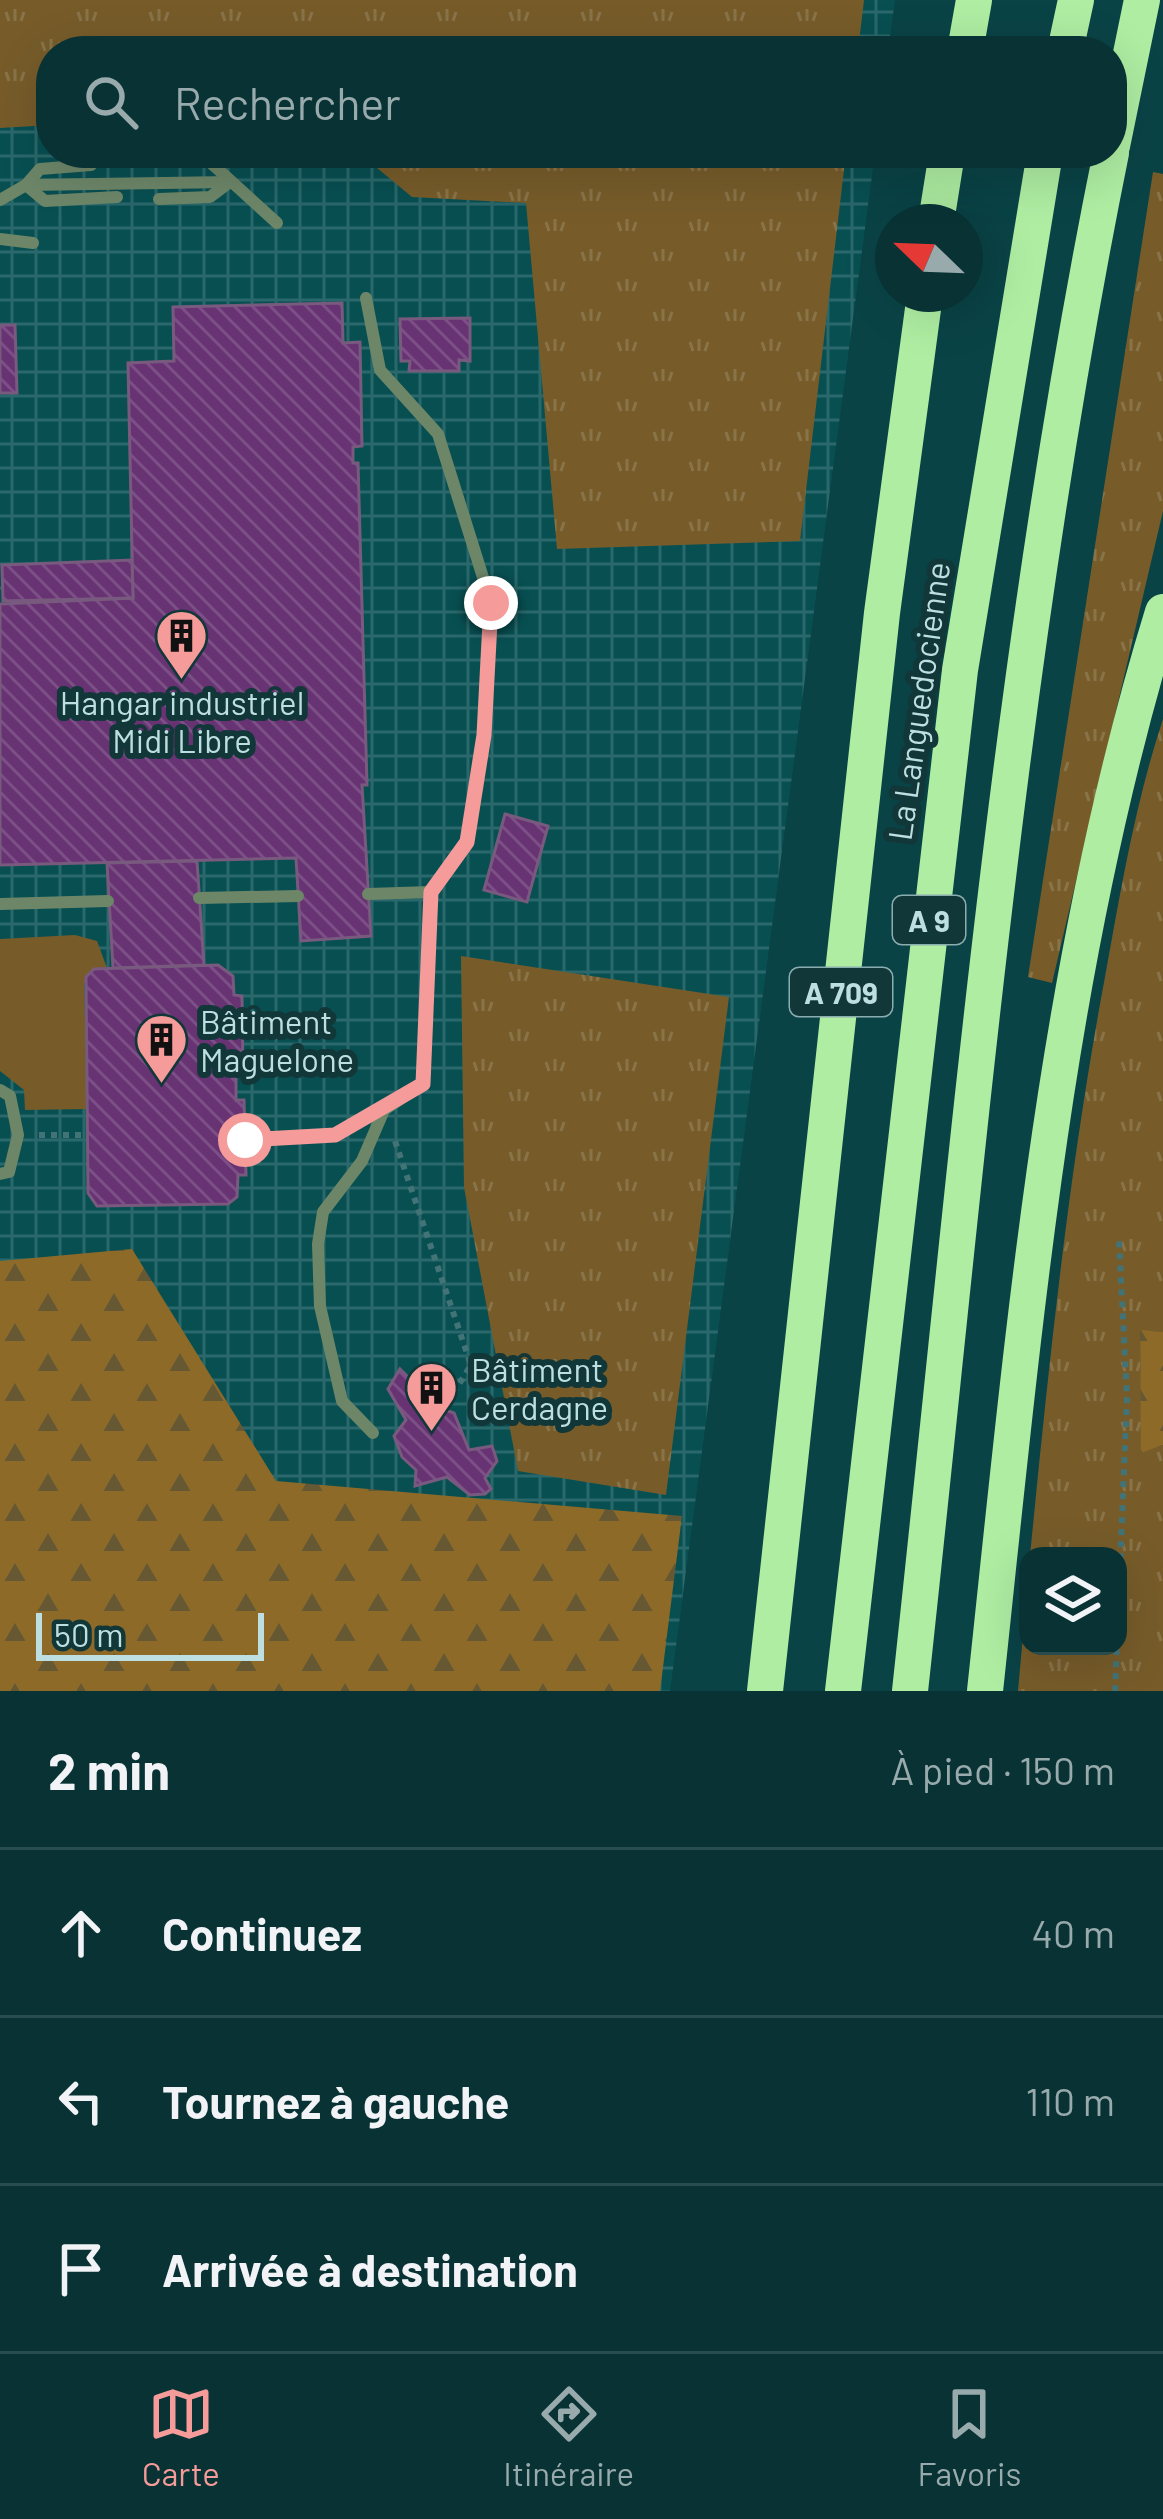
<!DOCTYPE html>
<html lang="fr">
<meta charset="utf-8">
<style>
:root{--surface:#083234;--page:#113a3c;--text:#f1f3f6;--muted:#98aaac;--line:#294d4f;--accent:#f59b9a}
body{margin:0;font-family:Barlow,sans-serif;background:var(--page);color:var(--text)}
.controls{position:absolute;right:36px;bottom:36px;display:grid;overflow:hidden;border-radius:24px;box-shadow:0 12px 48px #0002}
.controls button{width:108px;height:108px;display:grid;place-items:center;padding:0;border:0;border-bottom:3px solid var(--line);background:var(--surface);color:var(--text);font:60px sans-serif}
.compass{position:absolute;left:875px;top:204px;width:108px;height:108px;border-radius:50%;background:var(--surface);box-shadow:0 12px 48px #0002;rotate:293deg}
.scale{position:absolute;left:36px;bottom:30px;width:228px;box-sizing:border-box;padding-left:12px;border:6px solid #bedfe1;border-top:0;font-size:33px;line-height:42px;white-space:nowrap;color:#bedfe1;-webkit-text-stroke:9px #123739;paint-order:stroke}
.stop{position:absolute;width:36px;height:36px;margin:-27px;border:9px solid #f59b9a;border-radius:50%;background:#fff}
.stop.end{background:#f59b9a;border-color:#fff;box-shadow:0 3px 12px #0008}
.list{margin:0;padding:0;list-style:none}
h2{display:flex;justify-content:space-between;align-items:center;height:156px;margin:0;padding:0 48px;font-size:51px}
h2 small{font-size:39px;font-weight:400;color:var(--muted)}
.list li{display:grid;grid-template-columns:78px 1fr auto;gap:36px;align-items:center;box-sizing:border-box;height:168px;padding:0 48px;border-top:3px solid var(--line)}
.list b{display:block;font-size:45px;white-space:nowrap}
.list em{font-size:39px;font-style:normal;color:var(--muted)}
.icon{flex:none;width:66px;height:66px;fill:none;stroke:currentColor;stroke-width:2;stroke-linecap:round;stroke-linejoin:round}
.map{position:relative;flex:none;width:1163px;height:1691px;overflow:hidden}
.search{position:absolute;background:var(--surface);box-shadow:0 12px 48px #0002;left:36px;right:36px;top:36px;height:132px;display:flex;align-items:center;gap:30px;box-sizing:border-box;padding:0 42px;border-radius:48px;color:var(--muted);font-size:45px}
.sheet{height:660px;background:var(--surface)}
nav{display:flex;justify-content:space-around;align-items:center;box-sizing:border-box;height:168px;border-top:3px solid var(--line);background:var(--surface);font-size:33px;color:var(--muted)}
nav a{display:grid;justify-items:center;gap:6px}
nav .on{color:var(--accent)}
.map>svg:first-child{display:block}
.industrial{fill:url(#industrial-grid)}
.grass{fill:url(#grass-tufts)}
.forest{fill:url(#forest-firs)}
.garden{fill:#775c2a}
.building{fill:url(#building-back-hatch);stroke:#795a7f;stroke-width:3}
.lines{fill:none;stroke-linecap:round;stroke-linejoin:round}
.path{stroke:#427376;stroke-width:6;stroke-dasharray:6 6;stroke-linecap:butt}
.lane{stroke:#6d8668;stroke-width:12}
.highway{stroke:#aeeda2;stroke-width:36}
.route{stroke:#f59b9a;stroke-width:15}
.labels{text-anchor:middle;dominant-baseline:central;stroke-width:12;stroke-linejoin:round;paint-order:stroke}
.shield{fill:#123739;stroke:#8aadaf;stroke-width:3}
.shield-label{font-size:30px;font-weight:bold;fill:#bedfe1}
.street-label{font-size:33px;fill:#bedfe1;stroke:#123739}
.poi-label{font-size:33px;fill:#bedfe1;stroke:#123739;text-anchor:start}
</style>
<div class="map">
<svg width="1163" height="1691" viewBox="0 0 1163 1691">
<defs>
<pattern id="industrial-grid" width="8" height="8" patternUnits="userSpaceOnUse" patternTransform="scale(3)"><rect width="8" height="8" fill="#084f52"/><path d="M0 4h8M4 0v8" fill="none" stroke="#2a686b"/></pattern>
<pattern id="grass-tufts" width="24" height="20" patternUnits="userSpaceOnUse" patternTransform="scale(3)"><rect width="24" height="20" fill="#775c2a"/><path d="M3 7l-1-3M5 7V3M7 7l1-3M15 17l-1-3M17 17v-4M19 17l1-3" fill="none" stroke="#897349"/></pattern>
<pattern id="forest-firs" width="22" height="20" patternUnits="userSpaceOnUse" patternTransform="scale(3)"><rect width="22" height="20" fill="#8d6a27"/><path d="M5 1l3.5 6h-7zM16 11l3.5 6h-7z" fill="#675834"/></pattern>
<pattern id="building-back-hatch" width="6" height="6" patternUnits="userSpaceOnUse" patternTransform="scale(3)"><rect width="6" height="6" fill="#683373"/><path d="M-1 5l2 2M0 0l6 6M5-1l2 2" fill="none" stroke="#7c5087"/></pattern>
</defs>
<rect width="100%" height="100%" fill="#0a4346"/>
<!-- industrial -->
<path class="industrial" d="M0,0H895L888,51H51V153H875L670,1691H0Z"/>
<!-- grass -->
<g class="grass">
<path d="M0,0H864L858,51H51V125L0,128Z"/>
<path d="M359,153H846L800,541L557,549L526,203L412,197Z"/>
<path d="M1153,172L1163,174V511L1052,983L1028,977Z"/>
<path d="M1163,719V1332L1140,1331L1142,1452L1163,1445V1691H1018L1028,1580V1646H1118V1556H1030C1049,1361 1069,1169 1105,977C1121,889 1135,804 1163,719Z"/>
<path d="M461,956L729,997L666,1495L518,1471L464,1187Z"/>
</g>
<!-- forest -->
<g class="forest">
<path d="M132,1249L276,1481L682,1516L660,1691H0V1261Z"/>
<path d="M1140,1330L1163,1332V1445L1141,1453Z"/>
</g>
<!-- garden -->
<path class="garden" d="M75,935L97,941L107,968L90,971L84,984L87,1109L25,1110L24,1090L0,1071V939Z"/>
<!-- building -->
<g class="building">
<path d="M342,303L343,343L360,342L362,446L353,447V463H358L367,785H362L371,936L301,941L296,858L0,865V604L133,598L128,363L174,361L173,307Z"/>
<path d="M470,318V361L459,360V371H409L410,361H401L400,319Z"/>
<path d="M0,325H15L17,393H0Z"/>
<path d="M132,560L133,598L3,601L2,565Z"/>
<path d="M505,814L548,826L527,902L484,890Z"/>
<path d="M197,861L204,965L113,968L107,863Z"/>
<path d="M218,965L233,976L234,995L242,996L243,1073H236V1100H244L246,1175H238L237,1197L228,1204L97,1206L88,1193L86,977L94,969Z"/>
<path d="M400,1369L408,1377L439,1381L445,1389L439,1408L454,1413L469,1450L492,1446L497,1461L485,1478L491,1489L485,1494L470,1495L447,1477L415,1486L416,1470L402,1457L394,1436L406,1420L388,1389Z"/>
</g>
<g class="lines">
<!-- path -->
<g class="path">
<path d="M39,1135H87"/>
<path d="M245,1140L335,1135L353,1126"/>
<path d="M395,1141L471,1365L444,1408"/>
<path d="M1115,1691L1127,1397L1119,1240"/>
</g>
<!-- lane -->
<g class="lane">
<path d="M159,162H210L277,223"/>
<path d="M26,185L231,182"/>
<path d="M27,186L45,201L117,197"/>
<path d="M159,199L210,197L230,182"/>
<path d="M0,200L26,185L40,169L91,165"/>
<path d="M0,239L33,243"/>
<path d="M366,298L380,370L438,434L491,603L485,735L467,842L431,892L368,894"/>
<path d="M199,898L298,896"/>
<path d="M0,904L108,901"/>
<path d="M0,1090L10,1096L18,1135L9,1172L0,1174"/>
<path d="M373,1433L342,1401L320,1306L318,1244L323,1212L362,1161L384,1110L423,1084L431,892"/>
</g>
<!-- highway -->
<g class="highway">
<path d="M965,51L974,0"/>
<path d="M1065,51L1076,0"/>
<path d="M1112,146L1142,0"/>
<path d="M936,222L947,153"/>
<path d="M765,1691L882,613L925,294"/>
<path d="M843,1691L960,670L1045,153"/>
<path d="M910,1691C966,1178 1008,660 1111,153"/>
<path d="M985,1691C1024,1328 1055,963 1163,612"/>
</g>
</g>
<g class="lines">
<!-- route -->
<path class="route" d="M245,1140L335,1135L423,1084L431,892L467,842L484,735L491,603"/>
</g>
<!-- icons -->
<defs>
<symbol id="building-pin" viewBox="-11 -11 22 30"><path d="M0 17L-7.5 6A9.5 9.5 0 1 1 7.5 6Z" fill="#f59b9a" stroke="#123739"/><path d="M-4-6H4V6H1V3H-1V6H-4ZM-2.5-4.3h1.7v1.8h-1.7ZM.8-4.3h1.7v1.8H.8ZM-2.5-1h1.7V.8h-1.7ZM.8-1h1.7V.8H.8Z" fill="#111"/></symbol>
</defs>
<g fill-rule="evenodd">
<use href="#building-pin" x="152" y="606" width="59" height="81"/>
<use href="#building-pin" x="132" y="1010" width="59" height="81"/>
<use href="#building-pin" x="402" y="1358" width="59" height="81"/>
</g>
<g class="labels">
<!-- shield labels -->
<g class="shield">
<rect x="893" y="896" width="72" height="48" rx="9"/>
<rect x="790" y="968" width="102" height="48" rx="9"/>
</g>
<g class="shield-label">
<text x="929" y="920">A 9</text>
<text x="841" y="992">A 709</text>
</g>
<!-- street labels -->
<g class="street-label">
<text transform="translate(918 701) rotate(-82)">La Languedocienne</text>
</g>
<!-- poi labels -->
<g class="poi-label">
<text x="182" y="702" text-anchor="middle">Hangar industriel<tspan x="182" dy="38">Midi Libre</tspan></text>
<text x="200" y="1021">Bâtiment<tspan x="200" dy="38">Maguelone</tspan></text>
<text x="471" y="1369">Bâtiment<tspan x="471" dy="38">Cerdagne</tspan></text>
</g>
</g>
</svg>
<div class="controls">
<button><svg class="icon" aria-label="layers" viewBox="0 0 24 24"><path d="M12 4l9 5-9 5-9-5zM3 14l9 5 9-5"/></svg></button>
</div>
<svg class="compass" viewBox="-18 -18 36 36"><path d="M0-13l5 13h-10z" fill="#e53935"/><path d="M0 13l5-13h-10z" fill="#98aaac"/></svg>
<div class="scale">50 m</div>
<div class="stop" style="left:245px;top:1140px"></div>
<div class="stop end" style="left:491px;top:603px"></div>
<div class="search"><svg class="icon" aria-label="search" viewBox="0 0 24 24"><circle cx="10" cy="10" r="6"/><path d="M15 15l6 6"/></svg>Rechercher</div>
</div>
<section class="sheet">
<h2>2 min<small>À pied · 150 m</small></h2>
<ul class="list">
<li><svg class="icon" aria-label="ahead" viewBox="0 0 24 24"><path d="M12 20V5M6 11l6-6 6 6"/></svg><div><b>Continuez</b></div><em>40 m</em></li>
<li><svg class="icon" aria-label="left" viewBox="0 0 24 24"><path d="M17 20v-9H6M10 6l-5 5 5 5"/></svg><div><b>Tournez à gauche</b></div><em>110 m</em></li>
<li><svg class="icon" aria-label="arrive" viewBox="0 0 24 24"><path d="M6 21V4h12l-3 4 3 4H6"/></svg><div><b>Arrivée à destination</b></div></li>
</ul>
</section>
<nav>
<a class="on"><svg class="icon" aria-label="map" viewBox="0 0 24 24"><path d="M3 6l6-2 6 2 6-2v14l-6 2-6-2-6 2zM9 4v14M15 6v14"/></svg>Carte</a>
<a><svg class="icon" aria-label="directions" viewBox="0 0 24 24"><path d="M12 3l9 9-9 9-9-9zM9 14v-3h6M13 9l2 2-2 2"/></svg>Itinéraire</a>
<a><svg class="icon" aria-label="saved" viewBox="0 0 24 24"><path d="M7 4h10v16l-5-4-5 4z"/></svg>Favoris</a>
</nav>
